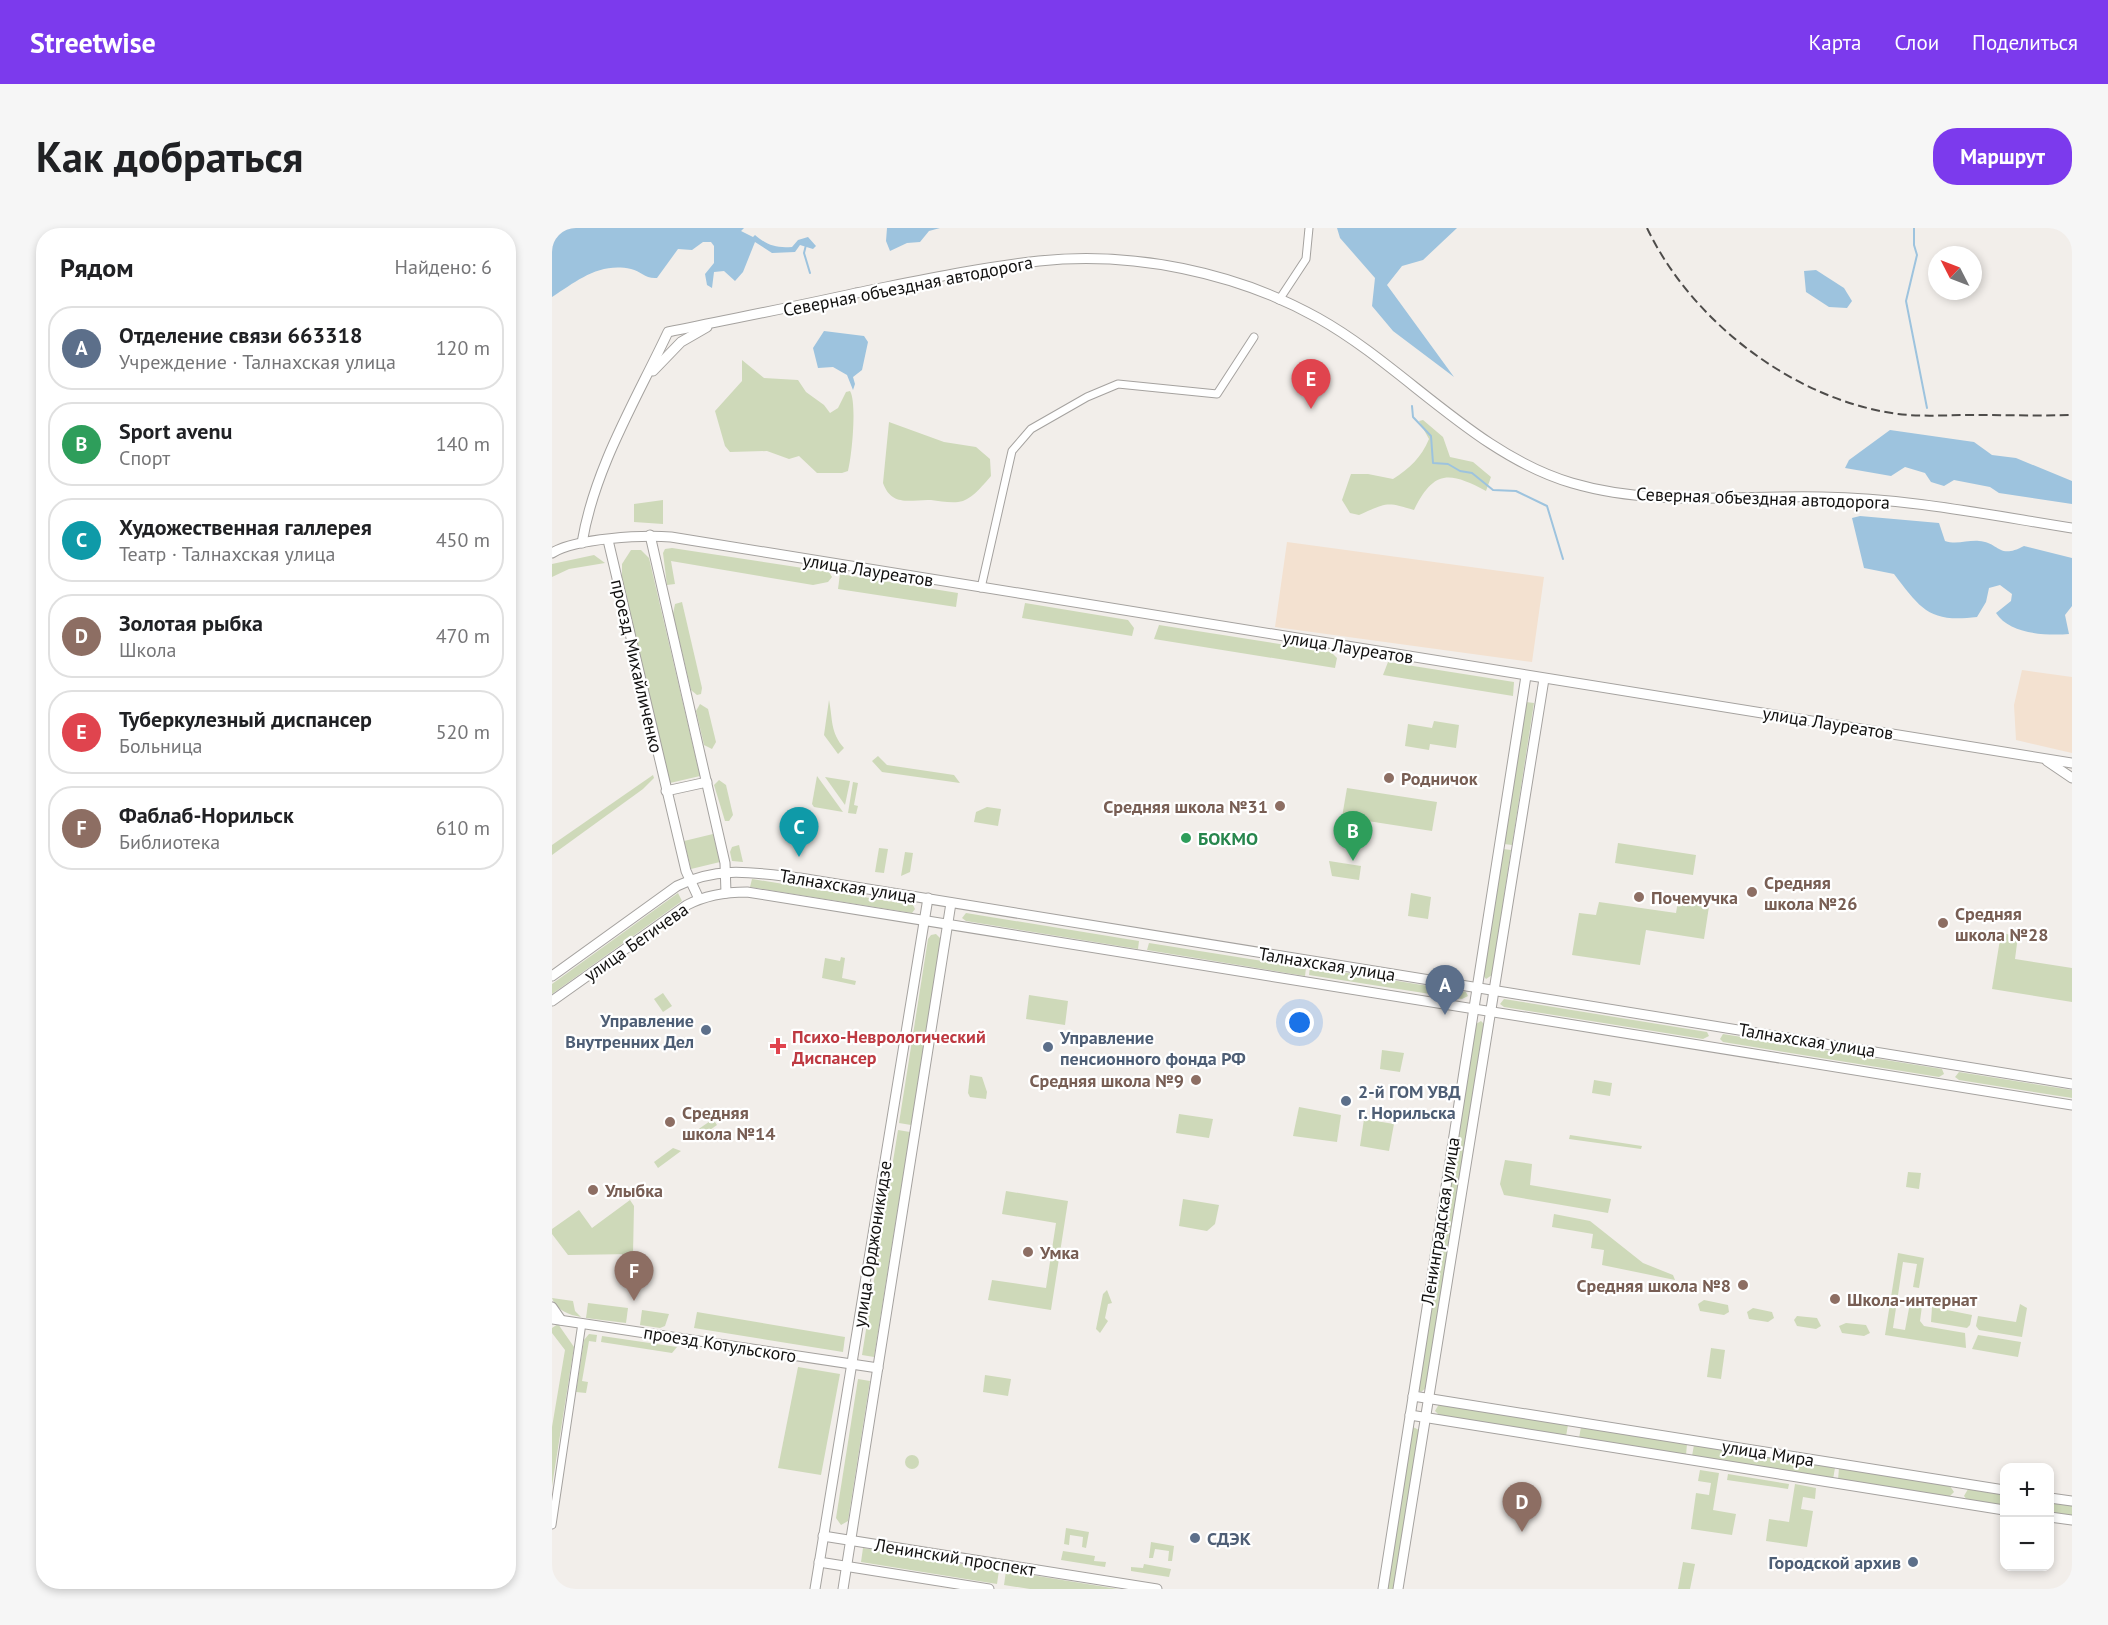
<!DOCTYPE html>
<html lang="ru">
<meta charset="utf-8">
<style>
:root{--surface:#fff;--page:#f6f6f6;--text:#202124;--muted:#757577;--line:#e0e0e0;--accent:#7c3aed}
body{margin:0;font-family:"PT Sans",sans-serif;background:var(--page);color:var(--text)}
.controls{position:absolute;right:18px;bottom:18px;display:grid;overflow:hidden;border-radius:12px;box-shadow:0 3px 9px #0003}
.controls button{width:54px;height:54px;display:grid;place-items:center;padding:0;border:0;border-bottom:2px solid var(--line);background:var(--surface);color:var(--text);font:30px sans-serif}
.compass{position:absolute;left:1376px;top:18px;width:54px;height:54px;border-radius:50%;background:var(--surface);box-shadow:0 3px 9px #0003;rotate:312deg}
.you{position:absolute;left:748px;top:795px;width:21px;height:21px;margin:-15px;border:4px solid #fff;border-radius:50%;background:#1a73e8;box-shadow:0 0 0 9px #1a73e833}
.badge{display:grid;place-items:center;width:39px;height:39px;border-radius:50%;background:var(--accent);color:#fff;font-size:20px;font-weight:700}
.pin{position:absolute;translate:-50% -50px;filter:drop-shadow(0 2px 3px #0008)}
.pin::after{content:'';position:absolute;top:32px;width:21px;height:18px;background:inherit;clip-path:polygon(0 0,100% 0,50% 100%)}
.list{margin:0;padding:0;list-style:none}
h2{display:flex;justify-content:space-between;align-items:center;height:78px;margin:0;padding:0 24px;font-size:26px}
h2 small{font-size:20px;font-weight:400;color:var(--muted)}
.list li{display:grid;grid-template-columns:39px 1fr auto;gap:18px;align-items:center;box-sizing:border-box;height:84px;margin:0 12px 12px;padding:0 12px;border:2px solid var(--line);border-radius:24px}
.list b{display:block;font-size:22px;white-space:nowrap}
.list p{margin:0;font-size:20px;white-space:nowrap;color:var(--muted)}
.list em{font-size:20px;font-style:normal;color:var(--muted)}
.map{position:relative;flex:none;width:1520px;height:1361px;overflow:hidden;border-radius:24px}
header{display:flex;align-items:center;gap:36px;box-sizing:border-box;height:84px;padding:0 30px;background:var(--accent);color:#fff}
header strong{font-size:28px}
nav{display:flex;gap:33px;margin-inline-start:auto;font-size:21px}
.intro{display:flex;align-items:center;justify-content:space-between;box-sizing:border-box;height:144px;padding:0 36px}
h1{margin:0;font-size:42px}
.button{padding:15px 27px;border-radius:24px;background:var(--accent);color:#fff;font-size:21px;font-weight:700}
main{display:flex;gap:36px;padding:0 36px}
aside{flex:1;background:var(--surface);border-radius:24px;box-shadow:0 3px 9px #0003}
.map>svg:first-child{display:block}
.commercial{fill:#f3e1d0}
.green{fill:#ced9b9}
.water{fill:#9dc3de}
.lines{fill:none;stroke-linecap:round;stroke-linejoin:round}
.stream{stroke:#9dc3de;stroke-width:2}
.street-casing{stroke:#a5a29f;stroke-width:9}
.secondary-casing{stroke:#a5a29f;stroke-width:11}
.street{stroke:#fff;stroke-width:7}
.secondary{stroke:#fff;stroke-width:9}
.rail{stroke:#4e4c4a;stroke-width:2;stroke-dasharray:9 4.5;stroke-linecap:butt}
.education-dot{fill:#8d6e63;stroke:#fff;stroke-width:2}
.leisure-dot{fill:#2e9e5b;stroke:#fff;stroke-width:2}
.service-dot{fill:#5c6f8a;stroke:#fff;stroke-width:2}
.health-dot{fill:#e0444e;stroke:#fff;stroke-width:2}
.labels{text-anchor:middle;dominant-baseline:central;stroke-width:4.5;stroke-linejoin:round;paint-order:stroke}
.street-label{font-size:18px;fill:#121110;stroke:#fff}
.education-label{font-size:18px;font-weight:bold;fill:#785e54;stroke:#fff;text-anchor:start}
.leisure-label{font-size:18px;font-weight:bold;fill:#27864d;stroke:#fff;text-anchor:start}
.service-label{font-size:18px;font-weight:bold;fill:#4e5e75;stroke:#fff;text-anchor:start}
.health-label{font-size:18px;font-weight:bold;fill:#be3a42;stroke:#fff;text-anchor:start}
</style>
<header>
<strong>Streetwise</strong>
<nav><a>Карта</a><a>Слои</a><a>Поделиться</a></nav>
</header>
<div class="intro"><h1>Как добраться</h1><a class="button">Маршрут</a></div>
<main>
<aside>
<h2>Рядом<small>Найдено: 6</small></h2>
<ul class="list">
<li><span class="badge" style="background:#5c6f8a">A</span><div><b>Отделение связи 663318</b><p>Учреждение · Талнахская улица</p></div><em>120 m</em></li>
<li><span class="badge" style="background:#2e9e5b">B</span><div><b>Sport avenu</b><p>Спорт</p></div><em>140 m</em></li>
<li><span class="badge" style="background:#0f9aa8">C</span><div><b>Художественная галлерея</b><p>Театр · Талнахская улица</p></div><em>450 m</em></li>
<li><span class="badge" style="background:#8d6e63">D</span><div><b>Золотая рыбка</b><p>Школа</p></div><em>470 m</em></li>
<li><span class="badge" style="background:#e0444e">E</span><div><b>Туберкулезный диспансер</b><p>Больница</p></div><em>520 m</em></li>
<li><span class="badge" style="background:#8d6e63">F</span><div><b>Фаблаб-Норильск</b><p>Библиотека</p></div><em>610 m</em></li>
</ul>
</aside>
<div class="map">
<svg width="1520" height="1361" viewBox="0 0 1520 1361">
<rect width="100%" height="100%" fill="#f2eeea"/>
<!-- commercial -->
<g class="commercial">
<path d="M735,314L992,349L980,434L723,399Z"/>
<path d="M1470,442L1520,449V525L1464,512L1462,477Z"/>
</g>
<!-- green -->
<g class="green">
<path d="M190,132L212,150L246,152L254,164L272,177L278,185L286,180L294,164L298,163C305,174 300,228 296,243L290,245H265L247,228L237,231L215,223L178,224L173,218L163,183L190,153Z"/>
<path d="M871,192L891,209L898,229L921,234L939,249L934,263C898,244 882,241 862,282C834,273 834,275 807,287L798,285L790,272L799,246H816L841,251C858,240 869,230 877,211L867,193Z"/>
<path d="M337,194L392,214L424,219L438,231L439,248C432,256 422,269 411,273C401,276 389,273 379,272C360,271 340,280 331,255Z"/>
<path d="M111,272V296L82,294V276Z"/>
<path d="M120,320L277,344L280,349L276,354L261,357L119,333L123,356L115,357L111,325L113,321Z"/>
<path d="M79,322H89L97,330L148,548L118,555L70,350V336Z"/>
<path d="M42,327L53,335L17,341L0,349V336Z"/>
<path d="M288,346L406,365L404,379L286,361Z"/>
<path d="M130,374L150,460L149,466L145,467L139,462L121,386L123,376Z"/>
<path d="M473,375L576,392L582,400L580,408L470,390Z"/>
<path d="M607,397L779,424L785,430L783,440L602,411Z"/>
<path d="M836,434L962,454L961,468L831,447Z"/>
<path d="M277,472C281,492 278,504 292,520L286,526L272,507Z"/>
<path d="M974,474L982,475L960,617L952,616Z"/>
<path d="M148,476L156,481L164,514L160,521L152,517L144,483Z"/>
<path d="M882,493L907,497L904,520L878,516L877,522L853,518L856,496L880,500Z"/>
<path d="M326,528L335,537L402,547L408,555L330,544L320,533Z"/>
<path d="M101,547L102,550L91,561L0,627V617Z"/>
<path d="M265,548L291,584L262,579L260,576Z"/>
<path d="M273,549L298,553L293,577Z"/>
<path d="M167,552L174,557L181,587L177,593H173L162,557Z"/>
<path d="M301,554L306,555L302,577L306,578L304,586L296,585Z"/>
<path d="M795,560L885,574L880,603L790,589Z"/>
<path d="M435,579L449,581L446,598L422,594L424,584Z"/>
<path d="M161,606L168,634L139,641L132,613Z"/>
<path d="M1066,615L1144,627L1141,647L1063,635Z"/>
<path d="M187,617L191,634L180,633L178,624L180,619Z"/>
<path d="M327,620L336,621L332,645L323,644Z"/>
<path d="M951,621L959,622L940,747L934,751L931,747Z"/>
<path d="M353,624L361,625L358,644L349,648Z"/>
<path d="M777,633L809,638L807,652L780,648Z"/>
<path d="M200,651L361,677L363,681L360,685L198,659Z"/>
<path d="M126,665L130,673L0,766V756Z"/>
<path d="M859,665L879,669L876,691L856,688Z"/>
<path d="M1127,667L1158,672L1152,711L1094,702L1088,737L1020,727L1027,685L1044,687L1047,674L1124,685Z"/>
<path d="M414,685L587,713L586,721L414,693L410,690Z"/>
<path d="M1449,705L1466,708L1463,731L1520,740V774L1440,761Z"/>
<path d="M384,706L389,711L359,897L347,895L376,711L379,707Z"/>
<path d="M597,715L754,740L753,748L595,722Z"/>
<path d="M289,729L293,730L290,750L304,753L303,757L270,750L273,730L288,733Z"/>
<path d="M758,739L914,764L916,768L910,771L757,747Z"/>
<path d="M111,765L120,778L111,784L102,771Z"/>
<path d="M477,767L516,773L513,797L474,791Z"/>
<path d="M952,771L1155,804L1157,808L1151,811L952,779L948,776Z"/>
<path d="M929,793L932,796L900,1000L892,998L924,796Z"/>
<path d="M1171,806L1390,841L1392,846L1387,849L1171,814L1168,811Z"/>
<path d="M830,822L852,825L848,844L828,841Z"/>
<path d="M1407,844L1520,862V870L1407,852L1403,849Z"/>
<path d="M418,847L430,849L435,864L434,871L418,869L416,865Z"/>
<path d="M1042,852L1060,855L1058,868L1040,865Z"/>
<path d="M747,879L789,887L785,914L741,908Z"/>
<path d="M627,886L661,891L657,910L624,905Z"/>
<path d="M161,891L165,897L142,913L141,905Z"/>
<path d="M812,891L842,896L837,923L808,918Z"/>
<path d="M346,902L358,904L322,1129L310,1127Z"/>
<path d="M1018,907L1090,918L1089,921L1017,911Z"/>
<path d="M121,920L129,923L106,940L102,934Z"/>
<path d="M953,932L980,936L978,957L1059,971L1056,985L952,967L948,956Z"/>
<path d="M1356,944L1369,945L1367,961L1354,959Z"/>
<path d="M454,963L516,973L499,1082L436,1072L440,1052L494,1060L504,995L450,986Z"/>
<path d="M631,971L667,977L663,996L655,1003L627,998Z"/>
<path d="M78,972L82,978L81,1026L16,1027L0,1006V1001L27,982L40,1000Z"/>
<path d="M1002,986L1038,993L1091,1035L1121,1047L1123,1052L1050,1037L1052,1022L1039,1020L1041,1006L1000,999Z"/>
<path d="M891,1003L899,1005L874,1160L869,1164L866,1162Z"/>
<path d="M1346,1025L1372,1030L1367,1060L1361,1059L1365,1036L1351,1034L1341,1100L1353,1102L1358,1075L1370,1078L1368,1093L1372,1098L1413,1105L1414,1120L1333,1107Z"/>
<path d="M555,1062L560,1075L556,1076L553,1090L556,1093L548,1105L544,1101L551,1066Z"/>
<path d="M0,1070L21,1073L23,1083L29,1089C17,1087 4,1082 0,1070Z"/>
<path d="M1152,1072L1176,1077L1177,1084L1172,1087L1148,1083L1146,1076Z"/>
<path d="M36,1075L76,1080L74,1095L34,1090Z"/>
<path d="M1468,1076L1475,1080L1470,1109L1427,1102L1424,1098L1426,1088L1464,1094Z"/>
<path d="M1380,1079L1420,1087L1418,1097L1415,1100L1379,1094Z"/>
<path d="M1201,1080L1220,1084L1222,1090L1216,1094L1197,1091L1195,1084Z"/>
<path d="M90,1082L117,1086L113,1098L108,1100L88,1097Z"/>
<path d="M145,1084L293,1109L291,1124L142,1100Z"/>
<path d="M1245,1088L1265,1090L1269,1098L1264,1101L1245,1098L1242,1092Z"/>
<path d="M1294,1095L1314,1097L1318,1105L1312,1108L1290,1105L1287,1098Z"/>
<path d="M6,1096L22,1119L0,1258V1199L13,1122L0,1105V1100Z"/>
<path d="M37,1106L45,1107L44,1114L37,1113L30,1153L36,1154L34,1165L24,1164L32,1112Z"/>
<path d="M1426,1107L1469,1114L1466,1129L1420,1121Z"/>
<path d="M50,1108L125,1119L120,1125L49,1114Z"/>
<path d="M1159,1120L1173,1122L1169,1151L1155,1149Z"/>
<path d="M246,1139L288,1146L269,1247L226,1240Z"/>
<path d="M433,1147L459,1151L456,1168L431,1164Z"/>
<path d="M306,1151L318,1153L296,1293L289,1297L284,1290Z"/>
<path d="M887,1176L1016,1197L1014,1208L887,1187L883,1183Z"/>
<path d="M861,1199L867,1202L842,1361H834Z"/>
<path d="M1029,1199L1135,1216L1134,1227L1027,1210Z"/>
<path d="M1142,1217L1283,1240L1281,1251L1140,1228Z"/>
<circle cx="360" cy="1234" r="7"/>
<path d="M1287,1240L1398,1258L1402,1264L1397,1269L1286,1252Z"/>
<path d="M1148,1242L1167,1245L1161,1282L1184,1286L1180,1307L1139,1301L1144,1265L1157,1267L1159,1255L1146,1253Z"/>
<path d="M1176,1246L1237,1256L1236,1261L1175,1252Z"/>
<path d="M1243,1256L1264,1260L1263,1271L1251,1269L1249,1281L1261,1283L1255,1319L1214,1313L1217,1291L1237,1294Z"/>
<path d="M1416,1261L1452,1267V1278L1416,1273L1412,1268Z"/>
<path d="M1498,1274L1520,1278V1289L1498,1286Z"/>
<path d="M514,1300L537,1304L534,1320L530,1319L531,1309L518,1307L517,1317L512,1316Z"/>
<path d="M599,1314L622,1318L620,1333H616L617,1323L603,1321L601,1330H597Z"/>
<path d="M311,1320L447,1342L445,1356L309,1334Z"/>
<path d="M511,1323L543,1328L542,1333L554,1334L553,1339L509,1332Z"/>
<path d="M1131,1334L1143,1336L1138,1361H1126Z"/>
<path d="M592,1336L619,1341L617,1349L579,1343V1339L591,1340Z"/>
<path d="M454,1343L566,1361H478L452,1357Z"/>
</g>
<!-- water -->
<g class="water">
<path d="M0,0H192L189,3L201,9L203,7C216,18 224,20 240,19L246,12L256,9L264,18L261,21L248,17L243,24L220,25L203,14L191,44L183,53L172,43L162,44L160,60L155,57L153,46L162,35V18L159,14H151L140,22L126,21L105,50C93,51 89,43 79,41C47,34 25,53 0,69Z"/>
<path d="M335,0H388L377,3L368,14L355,15L338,23L334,13Z"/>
<path d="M785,0H905L871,32L850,38L835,57L902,149L841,103L820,78L823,50L788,10Z"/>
<path d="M1264,42L1292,60L1300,73L1295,80L1277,79L1254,64L1252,43Z"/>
<path d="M272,103L312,108L316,114L310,142L301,149L303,156L301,162L295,147L281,139L266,140L261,120Z"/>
<path d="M1338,202L1422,214L1440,227L1464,230L1520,253V276L1447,265L1438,259L1402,252L1392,258L1379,254L1373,245L1353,239L1339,248L1293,240L1297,232Z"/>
<path d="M1308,288L1387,295L1393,313C1404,317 1416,312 1427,313C1447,314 1446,332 1472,318L1520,330V378L1513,387L1517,406C1495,408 1457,406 1444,385L1459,373L1460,366L1448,357L1437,360L1434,374L1425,389C1377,395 1369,381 1342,346L1312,340L1300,290Z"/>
</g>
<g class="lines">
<!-- stream -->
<g class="stream">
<path d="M1362,0V17L1365,27L1354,73L1375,180"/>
<path d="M254,17L252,25L258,45"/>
<path d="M860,178L861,189L879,208L881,235L896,236L908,243L920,245L941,262L964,263L995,278L1011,331"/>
</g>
<defs>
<g id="street">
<path d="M727,72L754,31L757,0"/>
<path d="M429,360L460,223L479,201L535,169L566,156L665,166L702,109"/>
<path d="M0,1297L30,1095"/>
</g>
<g id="secondary">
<path d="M101,143L129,114L155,99"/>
<path d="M98,307L173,635L174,665"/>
<path d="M56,312L134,643L147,671"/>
<path d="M30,315C42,241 84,172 116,104C178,91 242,79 304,65C365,53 425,40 487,33C580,23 684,44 766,90C852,138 924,227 1020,255C1101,279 1187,267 1270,269C1354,270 1437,287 1520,300"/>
<path d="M0,325C24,310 91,307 119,309L1520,535"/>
<path d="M1495,533L1520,550"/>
<path d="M114,563L155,554"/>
<path d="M0,748L125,658C167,637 204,645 248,650L1520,856"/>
<path d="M0,773L135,677C154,667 174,664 195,664L1520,877"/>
<path d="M0,1079L9,1092"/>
<path d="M0,1091L326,1140"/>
<path d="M861,1168L1452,1262"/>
<path d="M858,1187L1452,1282"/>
<path d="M1498,1270L1520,1273"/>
<path d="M1498,1289L1520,1292"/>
<path d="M271,1308L605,1361"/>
<path d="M267,1334L437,1361"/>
<path d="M263,1361L376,670"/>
<path d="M291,1361L399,675"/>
<path d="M831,1361L974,448"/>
<path d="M846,1361L992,451"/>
</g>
</defs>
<!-- street casing -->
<use href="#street" class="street-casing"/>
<!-- secondary casing -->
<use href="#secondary" class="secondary-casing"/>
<!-- street -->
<use href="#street" class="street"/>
<!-- secondary -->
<use href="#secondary" class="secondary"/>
<!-- rail -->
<path class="rail" d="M1095,0C1140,94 1242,172 1346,186C1371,189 1395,187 1419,187C1453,187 1487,188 1520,187"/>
</g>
<!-- markers -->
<g class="education-dot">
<circle cx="837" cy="550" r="6"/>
<circle cx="728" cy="578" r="6"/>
<circle cx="1200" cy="664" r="6"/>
<circle cx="1087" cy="669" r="6"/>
<circle cx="1391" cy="695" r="6"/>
<circle cx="644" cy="852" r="6"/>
<circle cx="118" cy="894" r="6"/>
<circle cx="41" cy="962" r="6"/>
<circle cx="476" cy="1024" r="6"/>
<circle cx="1191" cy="1057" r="6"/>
<circle cx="1283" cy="1071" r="6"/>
</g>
<circle class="leisure-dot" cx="634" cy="610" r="6"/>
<g class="service-dot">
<circle cx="154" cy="802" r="6"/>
<circle cx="496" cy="819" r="6"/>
<circle cx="794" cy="873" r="6"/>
<circle cx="643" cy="1310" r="6"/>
<circle cx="1361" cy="1334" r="6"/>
</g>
<path class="health-dot" d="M223 809h6v6h6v6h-6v6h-6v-6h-6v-6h6z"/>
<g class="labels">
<!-- street labels -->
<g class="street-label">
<text transform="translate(356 58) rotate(-11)">Северная объездная автодорога</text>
<text transform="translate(1211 270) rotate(2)">Северная объездная автодорога</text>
<text transform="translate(316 342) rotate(9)">улица Лауреатов</text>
<text transform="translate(796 419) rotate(9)">улица Лауреатов</text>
<text transform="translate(85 438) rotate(77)">проезд Михайличенко</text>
<text transform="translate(1276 495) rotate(9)">улица Лауреатов</text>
<text transform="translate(296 658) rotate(9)">Талнахская улица</text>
<text transform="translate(84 714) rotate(-35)">улица Бегичева</text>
<text transform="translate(775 736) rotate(9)">Талнахская улица</text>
<text transform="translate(1255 812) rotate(9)">Талнахская улица</text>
<text transform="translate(888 993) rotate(-81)">Ленинградская улица</text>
<text transform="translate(320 1016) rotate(-81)">улица Орджоникидзе</text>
<text transform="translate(168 1116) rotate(9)">проезд Котульского</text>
<text transform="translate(1216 1225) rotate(9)">улица Мира</text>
<text transform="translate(403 1329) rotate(9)">Ленинский проспект</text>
</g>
<!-- education labels -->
<g class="education-label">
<text x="849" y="550">Родничок</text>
<text x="716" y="578" text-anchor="end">Средняя школа №31</text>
<text x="1212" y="654">Средняя<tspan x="1212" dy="21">школа №26</tspan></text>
<text x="1099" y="669">Почемучка</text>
<text x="1403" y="685">Средняя<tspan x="1403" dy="21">школа №28</tspan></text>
<text x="632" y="852" text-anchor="end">Средняя школа №9</text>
<text x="130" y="884">Средняя<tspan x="130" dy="21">школа №14</tspan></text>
<text x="53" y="962">Улыбка</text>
<text x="488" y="1024">Умка</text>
<text x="1179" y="1057" text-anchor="end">Средняя школа №8</text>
<text x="1295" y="1071">Школа-интернат</text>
</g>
<!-- leisure labels -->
<g class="leisure-label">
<text x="646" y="610">БОКМО</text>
</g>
<!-- service labels -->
<g class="service-label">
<text x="142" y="792" text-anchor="end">Управление<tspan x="142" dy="21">Внутренних Дел</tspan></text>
<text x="508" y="809">Управление<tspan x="508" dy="21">пенсионного фонда РФ</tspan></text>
<text x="806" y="863">2-й ГОМ УВД<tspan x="806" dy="21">г. Норильска</tspan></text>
<text x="655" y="1310">СДЭК</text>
<text x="1349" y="1334" text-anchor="end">Городской архив</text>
</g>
<!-- health labels -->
<g class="health-label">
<text x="240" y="808">Психо-Неврологический<tspan x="240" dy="21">Диспансер</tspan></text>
</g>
</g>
</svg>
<div class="controls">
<button>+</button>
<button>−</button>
</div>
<svg class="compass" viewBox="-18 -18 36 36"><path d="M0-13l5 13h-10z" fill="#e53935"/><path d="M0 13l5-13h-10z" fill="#757577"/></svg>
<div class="you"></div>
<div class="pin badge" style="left:893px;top:787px;background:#5c6f8a">A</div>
<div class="pin badge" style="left:801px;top:633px;background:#2e9e5b">B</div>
<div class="pin badge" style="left:247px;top:629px;background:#0f9aa8">C</div>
<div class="pin badge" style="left:970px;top:1304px;background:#8d6e63">D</div>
<div class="pin badge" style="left:759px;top:181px;background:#e0444e">E</div>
<div class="pin badge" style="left:82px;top:1073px;background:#8d6e63">F</div>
</div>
</main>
